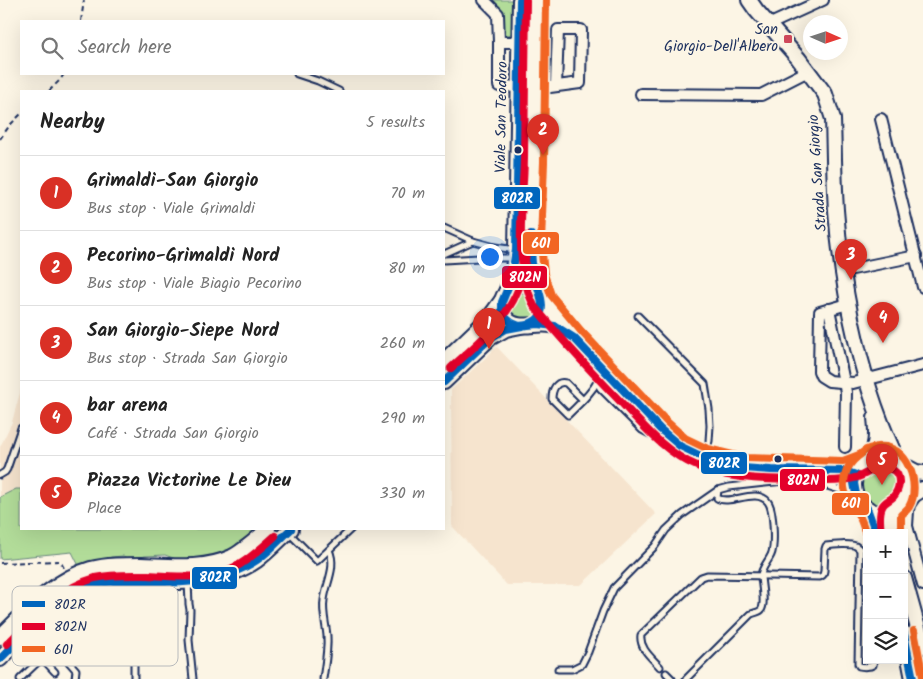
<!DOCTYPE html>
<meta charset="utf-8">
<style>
:root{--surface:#fff;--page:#f2f2f2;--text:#222;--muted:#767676;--line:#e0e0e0;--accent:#d93025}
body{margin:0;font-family:Kalam,sans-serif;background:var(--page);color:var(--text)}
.controls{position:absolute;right:15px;bottom:15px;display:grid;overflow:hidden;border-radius:0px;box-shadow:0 5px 20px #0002}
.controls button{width:45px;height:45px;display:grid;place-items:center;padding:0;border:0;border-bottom:1px solid var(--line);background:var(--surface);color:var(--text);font:25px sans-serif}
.compass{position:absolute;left:803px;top:15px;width:45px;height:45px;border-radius:50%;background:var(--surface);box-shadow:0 5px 20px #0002;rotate:93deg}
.you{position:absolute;left:489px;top:256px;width:18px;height:18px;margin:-12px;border:4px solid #fff;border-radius:50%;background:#1a73e8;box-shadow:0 0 0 8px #1a73e833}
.badge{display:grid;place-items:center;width:32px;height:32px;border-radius:50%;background:var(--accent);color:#fff;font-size:16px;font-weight:700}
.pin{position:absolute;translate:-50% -41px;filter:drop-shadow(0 1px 2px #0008)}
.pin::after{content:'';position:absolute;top:26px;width:18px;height:15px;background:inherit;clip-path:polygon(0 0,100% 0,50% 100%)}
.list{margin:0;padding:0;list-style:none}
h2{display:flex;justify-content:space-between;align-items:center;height:65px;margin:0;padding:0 20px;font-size:21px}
h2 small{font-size:16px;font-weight:400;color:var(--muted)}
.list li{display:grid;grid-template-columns:32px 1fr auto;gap:15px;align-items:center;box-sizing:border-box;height:75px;padding:0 20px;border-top:1px solid var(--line)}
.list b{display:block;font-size:19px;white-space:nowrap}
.list p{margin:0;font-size:16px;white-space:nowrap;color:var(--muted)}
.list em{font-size:16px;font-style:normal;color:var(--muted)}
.icon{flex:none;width:28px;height:28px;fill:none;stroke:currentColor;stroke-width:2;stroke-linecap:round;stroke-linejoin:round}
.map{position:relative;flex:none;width:923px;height:679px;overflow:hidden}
.search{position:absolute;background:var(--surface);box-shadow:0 5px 20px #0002;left:20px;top:20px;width:425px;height:55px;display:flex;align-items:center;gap:12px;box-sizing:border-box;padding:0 18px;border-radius:0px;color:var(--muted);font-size:19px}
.panel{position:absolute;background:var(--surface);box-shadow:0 5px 20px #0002;left:20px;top:90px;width:425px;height:440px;border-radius:0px}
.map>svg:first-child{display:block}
.built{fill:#f6e4ce}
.green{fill:#b2dc99;stroke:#66867c}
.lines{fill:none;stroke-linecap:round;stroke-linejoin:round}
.lane-casing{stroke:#1b2f5e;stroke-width:9}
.street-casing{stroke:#1b2f5e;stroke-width:14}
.secondary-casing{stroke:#1b2f5e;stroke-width:18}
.path{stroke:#1b2f5e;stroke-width:2;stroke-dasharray:5 4;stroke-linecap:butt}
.lane{stroke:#fcf5e5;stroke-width:5}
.street{stroke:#fcf5e5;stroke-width:10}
.secondary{stroke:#fcf5e5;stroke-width:14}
.bus-1-casing{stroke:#fcf5e5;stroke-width:11}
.bus-2-casing{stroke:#fcf5e5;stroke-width:11}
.bus-3-casing{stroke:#fcf5e5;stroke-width:11}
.bus-1{stroke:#0065bd;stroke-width:8}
.bus-2{stroke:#e4002b;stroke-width:8}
.bus-3{stroke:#f26522;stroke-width:8}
.poi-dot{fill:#d1495b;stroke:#fcf5e5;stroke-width:2}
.bus-dot{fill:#1b2f5e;stroke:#fcf5e5;stroke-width:2}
.labels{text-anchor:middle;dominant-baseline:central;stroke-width:4;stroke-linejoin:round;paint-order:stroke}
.poi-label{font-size:15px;fill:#1b2f5e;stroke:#fcf5e5;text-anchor:end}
.street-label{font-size:15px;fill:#1b2f5e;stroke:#fcf5e5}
.key{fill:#fcf5e5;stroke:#b8babc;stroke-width:1}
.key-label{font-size:14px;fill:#1b2f5e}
.line-badge{stroke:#fcf5e5;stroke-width:2}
.badge-label{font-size:14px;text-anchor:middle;font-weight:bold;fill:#fff}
</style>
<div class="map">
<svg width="923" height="679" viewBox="0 0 923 679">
<rect width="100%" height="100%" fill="#fcf5e5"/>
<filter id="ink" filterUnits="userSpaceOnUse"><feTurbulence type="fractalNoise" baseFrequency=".02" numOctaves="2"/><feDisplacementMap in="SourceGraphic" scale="10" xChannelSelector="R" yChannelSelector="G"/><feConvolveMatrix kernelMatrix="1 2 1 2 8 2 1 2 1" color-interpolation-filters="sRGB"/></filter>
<g filter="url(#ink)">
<!-- built -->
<g class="built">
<path d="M497,347L656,514L581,585H507L452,526L451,390Z"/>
<path d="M21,389V529L0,557V447L12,422Z"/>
</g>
<!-- green -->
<g class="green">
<path d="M490,0H514L513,30L512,33L509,35L505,34L503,32L504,14Z"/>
<path d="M527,0H531L527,235L524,237L523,236Z"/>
<path d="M525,291C535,295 544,311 531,318C528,320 522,320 518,321L508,310C509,298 512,292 525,291Z"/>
<circle cx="882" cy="485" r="22"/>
<path d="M16,489H21V529H258L250,536L245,538L236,544L233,548L209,557L176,559L165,555L145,556L137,558H128L123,556L111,557L108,559L88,562L79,566L72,552L0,559V497Z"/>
<path d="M276,529H283L246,561L205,576L97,579L0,652V644L55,591L81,578L111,571H188L259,545Z"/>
<path d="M904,595C912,622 923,651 923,679H919L911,640L904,615Z"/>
</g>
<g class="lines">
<defs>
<g id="lane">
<path d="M297,74L318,81L339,91"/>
<path d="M444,228L473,241L495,247L516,250"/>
<path d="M444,254L473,241"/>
<path d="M444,260L479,258H513"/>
<path d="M638,316L705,384L709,409L710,426L709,441L705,457"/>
<path d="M596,365L597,382L600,388L642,430L657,438L666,439"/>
<path d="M583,400L566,383C556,380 552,390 552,399L568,415C579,404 590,395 597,382"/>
<path d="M0,475L5,472L7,469L21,428"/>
<path d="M821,484L843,491L849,494L861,504"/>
<path d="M288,532L317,561L351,529"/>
<path d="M188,582L189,604L190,610L189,640L193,679"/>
<path d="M134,624V679"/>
<path d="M36,625L76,670L75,679"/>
<path d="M660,667C652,658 639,648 641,635L701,577L707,575L820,577L823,575L824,571L825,549L826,546C832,545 853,543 857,547C859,548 859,549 860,550L858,664L859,666C863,667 870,667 873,665L874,660"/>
<path d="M558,669H572L582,664L588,652L603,611L614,588L655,546L666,530L682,515L718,490L729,487L784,481L854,483"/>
<path d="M666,673L672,679"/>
<path d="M20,679L42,658L55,672"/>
<path d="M323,679C325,665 328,650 327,636C326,624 322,612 324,600C326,583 337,567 329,550"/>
<path d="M686,679L751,614C754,613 759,612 761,610C766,604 761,583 761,576C761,568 768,562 771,555C775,547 774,510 768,502C756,487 730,506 717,498L718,490"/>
</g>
<g id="street">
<path d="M484,0L498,14L499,42H519"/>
<path d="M768,25L823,0"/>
<path d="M499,42V86L519,87"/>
<path d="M535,89L580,83L581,30H558L556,86"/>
<path d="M641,94L761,95L808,71"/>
<path d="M881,119L923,287"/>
<path d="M843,271L916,256"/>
<path d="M848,304L820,312L819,371L821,376L829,381L853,383L923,365"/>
<path d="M829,309L846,392L845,447"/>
<path d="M915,496L909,505L908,511L907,526L923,585"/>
</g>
<g id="secondary">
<path d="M536,0C536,55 535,109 534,164C533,205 525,254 539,293"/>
<path d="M749,0L756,10L798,58L825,94L833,119C834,149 834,180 836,210C842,292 862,390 899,463"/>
<path d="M506,292L511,280L516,250L520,0"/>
<path d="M574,338C568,334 561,328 554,326C539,320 518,333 506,318C487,293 531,267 542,300L574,338L660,429L680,446L705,458L743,468L754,469L835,471H845L863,464"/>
<path d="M444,361L489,318L502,300"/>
<path d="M444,382L490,338L506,329L521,326"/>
<circle cx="882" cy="485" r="28"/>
<path d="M867,461C877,448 877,435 875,418"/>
<path d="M901,464L916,472L923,473"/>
<path d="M904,501L923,489"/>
<path d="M867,508L876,533"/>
<path d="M891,533L890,526L891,511"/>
<path d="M904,578L923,646"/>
<path d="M904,633L913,679"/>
<path d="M0,637C27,611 53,580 91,569C107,565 124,565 141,565C171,566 204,570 232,557C245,550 257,539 268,529"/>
<path d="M0,659C12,648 24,636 36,624C60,600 76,586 111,582C161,581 214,590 257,560C269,551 280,539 291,529"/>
</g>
</defs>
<!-- lane casing -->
<use href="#lane" class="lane-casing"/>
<!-- street casing -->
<use href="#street" class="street-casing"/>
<!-- secondary casing -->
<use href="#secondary" class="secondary-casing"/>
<!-- path -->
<g class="path">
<path d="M81,21L84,0"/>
<path d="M49,91L60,80L64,74"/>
<path d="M0,139L10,125L21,114"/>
<path d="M0,563L60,561L64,568"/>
</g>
<!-- lane -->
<use href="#lane" class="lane"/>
<!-- street -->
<use href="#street" class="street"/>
<!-- secondary -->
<use href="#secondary" class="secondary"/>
<defs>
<g id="bus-1">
<path d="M520,0L516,250L511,280L502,302V310L506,318L512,323L519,326L537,324L555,326L574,338L660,429L680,446L705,458L743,468L771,470L845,471L856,475L854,483L856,494L861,504L867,508L876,533"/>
<path d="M527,325C533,322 539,320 541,313C545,300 535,283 533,271C531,259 531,247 531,235"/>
<path d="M444,382L490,338L506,329L522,326"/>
<path d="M904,634L913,679"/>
<path d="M0,659C23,637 48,606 77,591C88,586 99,584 111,582C160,582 214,589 257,560C269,552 280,539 291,529"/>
</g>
<g id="bus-2">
<path d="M526,0C525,53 525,106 524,159C523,206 513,263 534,306C560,338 588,368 617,398C642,424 664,452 697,466C728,479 761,479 794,480C805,480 816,481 828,481C838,481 848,480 858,477C869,473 880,462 893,470C902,476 900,489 893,497C890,500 884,502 882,507C879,513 880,525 881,533"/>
<path d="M451,368C479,342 512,317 522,278C526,264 526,250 527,236"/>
<path d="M7,644C33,619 59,588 95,578C112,574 131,575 148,575C178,577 212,580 239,565C252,557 263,547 275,536"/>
</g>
<g id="bus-3">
<path d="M546,0L544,162L541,243L544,274L551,295L581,331L667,422L685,438L708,449L745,458L843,461L859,455"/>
<path d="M866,535C864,528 862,520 858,514C852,505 845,499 844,487C843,476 848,464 857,457C860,455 863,452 866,450C870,448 874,448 878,447C907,443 922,485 909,507C907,510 903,513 901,515V532"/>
<path d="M914,631L923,677"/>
</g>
</defs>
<!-- bus-1 casing -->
<use href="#bus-1" class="bus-1-casing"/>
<!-- bus-2 casing -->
<use href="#bus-2" class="bus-2-casing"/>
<!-- bus-3 casing -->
<use href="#bus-3" class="bus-3-casing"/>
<!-- bus-1 -->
<use href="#bus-1" class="bus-1"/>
<!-- bus-2 -->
<use href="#bus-2" class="bus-2"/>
<!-- bus-3 -->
<use href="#bus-3" class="bus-3"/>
</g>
</g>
<!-- markers -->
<rect class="poi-dot" x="783" y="34" width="10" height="10" rx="2.5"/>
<g class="bus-dot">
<circle cx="518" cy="150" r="4.5"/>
<circle cx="778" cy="459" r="4.5"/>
</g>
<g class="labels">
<!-- poi labels -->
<g class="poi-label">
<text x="778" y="30">San<tspan x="778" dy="17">Giorgio-Dell'Albero</tspan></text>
</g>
<!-- street labels -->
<g class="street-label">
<text transform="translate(502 117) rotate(-89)">Viale San Teodoro</text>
<text transform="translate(818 173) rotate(-94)">Strada San Giorgio</text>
</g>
</g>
<!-- legend -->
<rect x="12" y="586" width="166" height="80" rx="8" class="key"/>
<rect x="22" y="601" width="23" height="6" fill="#0065bd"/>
<rect x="22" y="623" width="23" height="7" fill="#e4002b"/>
<rect x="22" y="646" width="23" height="6" fill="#f26522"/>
<g class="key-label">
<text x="54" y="609">802R</text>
<text x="54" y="631">802N</text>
<text x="54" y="654">601</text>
</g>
<g class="line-badge">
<rect x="493" y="186" width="48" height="24" rx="5" fill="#0065bd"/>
<rect x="522" y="231" width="38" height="24" rx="5" fill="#f26522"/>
<rect x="501" y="265" width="47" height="24" rx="5" fill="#e4002b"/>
<rect x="700" y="451" width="48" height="24" rx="5" fill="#0065bd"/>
<rect x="779" y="468" width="47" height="24" rx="5" fill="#e4002b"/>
<rect x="831" y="492" width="39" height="24" rx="5" fill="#f26522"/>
<rect x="191" y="566" width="47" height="24" rx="5" fill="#0065bd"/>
</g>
<g class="badge-label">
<text x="517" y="203">802R</text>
<text x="541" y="248">601</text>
<text x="525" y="282">802N</text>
<text x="724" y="468">802R</text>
<text x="803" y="485">802N</text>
<text x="851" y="508">601</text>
<text x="215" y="582">802R</text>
</g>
</svg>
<div class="controls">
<button>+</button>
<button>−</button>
<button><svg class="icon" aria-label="layers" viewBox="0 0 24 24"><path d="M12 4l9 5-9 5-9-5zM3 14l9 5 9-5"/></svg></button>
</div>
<svg class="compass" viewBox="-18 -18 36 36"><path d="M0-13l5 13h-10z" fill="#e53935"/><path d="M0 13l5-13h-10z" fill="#767676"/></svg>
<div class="you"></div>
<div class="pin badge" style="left:489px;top:349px">1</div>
<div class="pin badge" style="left:543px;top:155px">2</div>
<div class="pin badge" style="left:851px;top:280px">3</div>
<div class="pin badge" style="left:883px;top:343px">4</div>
<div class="pin badge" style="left:882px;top:485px">5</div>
<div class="search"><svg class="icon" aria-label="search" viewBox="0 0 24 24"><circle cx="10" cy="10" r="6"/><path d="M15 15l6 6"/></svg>Search here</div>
<section class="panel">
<h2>Nearby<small>5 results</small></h2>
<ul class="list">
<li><span class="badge">1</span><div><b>Grimaldi-San Giorgio</b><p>Bus stop · Viale Grimaldi</p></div><em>70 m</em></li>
<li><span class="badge">2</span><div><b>Pecorino-Grimaldi Nord</b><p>Bus stop · Viale Biagio Pecorino</p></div><em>80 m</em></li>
<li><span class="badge">3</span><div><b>San Giorgio-Siepe Nord</b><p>Bus stop · Strada San Giorgio</p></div><em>260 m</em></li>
<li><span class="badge">4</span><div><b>bar arena</b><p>Café · Strada San Giorgio</p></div><em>290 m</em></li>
<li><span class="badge">5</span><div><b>Piazza Victorine Le Dieu</b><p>Place</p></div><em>330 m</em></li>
</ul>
</section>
</div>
